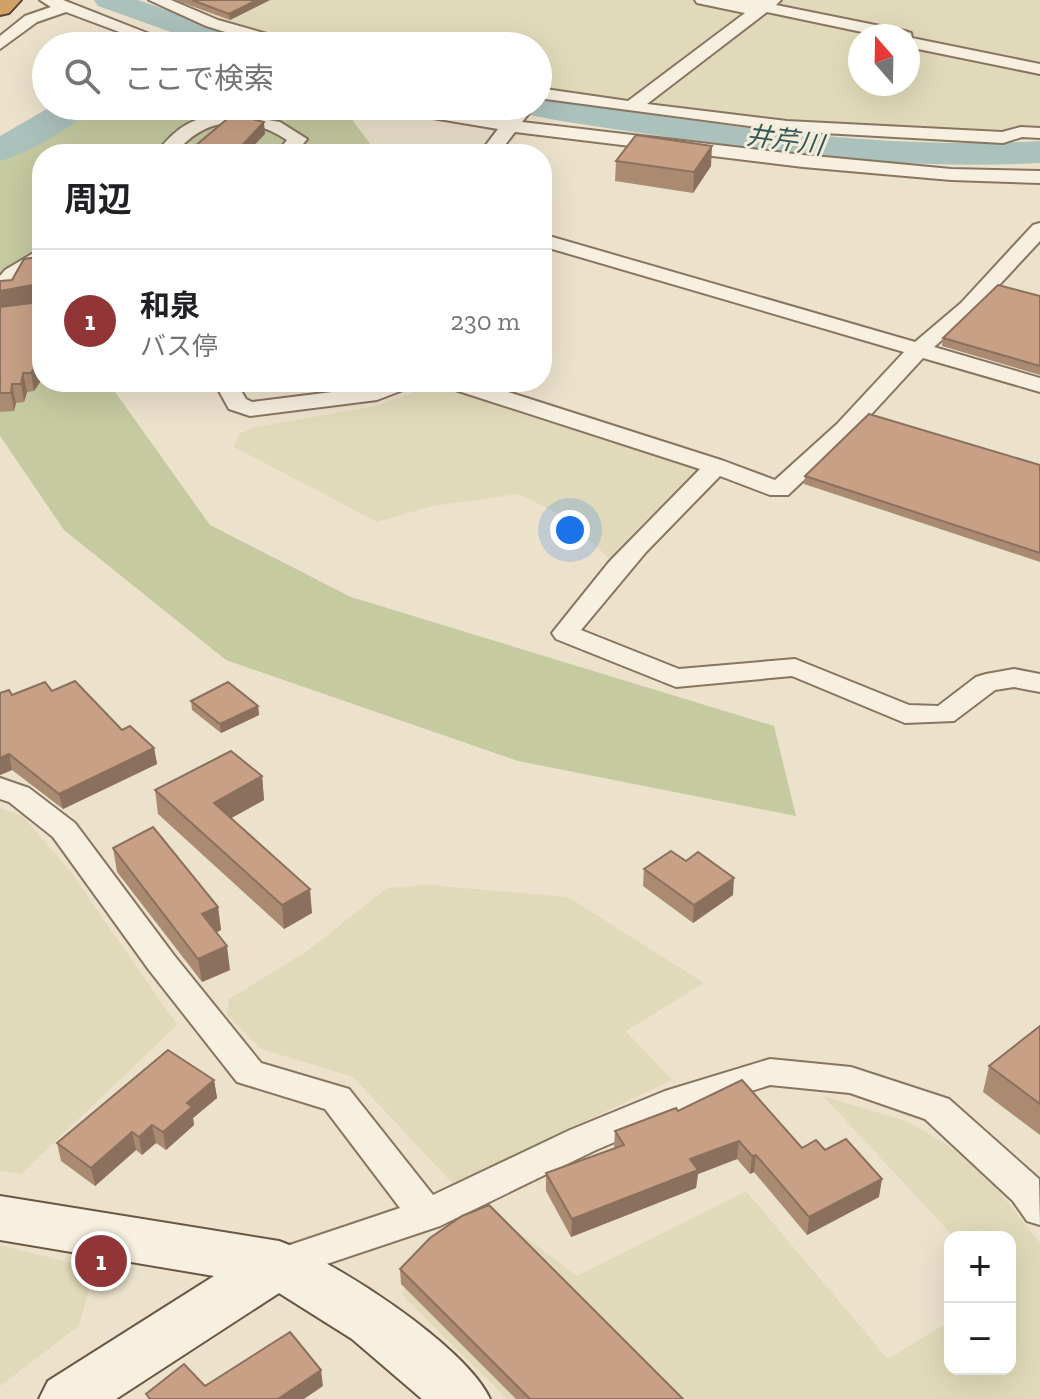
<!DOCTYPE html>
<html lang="ja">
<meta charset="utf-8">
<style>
:root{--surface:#fff;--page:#f6f6f6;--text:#202124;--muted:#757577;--line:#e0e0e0;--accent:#923537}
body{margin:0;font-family:"Zilla Slab","Noto Sans JP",serif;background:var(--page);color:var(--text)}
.controls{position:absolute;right:24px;bottom:24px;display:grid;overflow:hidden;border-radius:16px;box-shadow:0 8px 32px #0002}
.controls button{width:72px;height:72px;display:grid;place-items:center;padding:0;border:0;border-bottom:2px solid var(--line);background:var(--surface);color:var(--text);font:40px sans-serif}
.compass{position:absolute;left:848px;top:24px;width:72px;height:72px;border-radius:50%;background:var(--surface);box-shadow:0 8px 32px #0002;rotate:340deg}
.you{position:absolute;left:570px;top:530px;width:28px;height:28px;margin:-20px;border:6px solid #fff;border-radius:50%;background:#1a73e8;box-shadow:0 0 0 12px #1a73e833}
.badge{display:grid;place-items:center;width:52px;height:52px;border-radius:50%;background:var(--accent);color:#fff;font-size:26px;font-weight:700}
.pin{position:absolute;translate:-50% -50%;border:4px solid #fff;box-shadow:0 2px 8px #0006}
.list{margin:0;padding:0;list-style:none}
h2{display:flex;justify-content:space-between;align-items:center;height:104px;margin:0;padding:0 32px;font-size:34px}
h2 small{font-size:26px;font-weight:400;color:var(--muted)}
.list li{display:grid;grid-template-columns:52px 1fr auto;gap:24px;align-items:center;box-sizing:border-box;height:144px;padding:0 32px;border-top:2px solid var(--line)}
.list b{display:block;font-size:30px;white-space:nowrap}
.list p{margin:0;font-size:26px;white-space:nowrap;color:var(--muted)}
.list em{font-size:26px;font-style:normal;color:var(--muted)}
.icon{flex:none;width:44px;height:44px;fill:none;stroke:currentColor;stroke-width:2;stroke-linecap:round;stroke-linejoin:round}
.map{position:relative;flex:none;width:1040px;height:1399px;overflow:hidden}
.search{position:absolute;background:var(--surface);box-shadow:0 8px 32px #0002;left:32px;top:32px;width:520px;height:88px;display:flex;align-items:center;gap:20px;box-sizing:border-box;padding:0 28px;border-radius:44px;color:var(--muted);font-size:30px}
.panel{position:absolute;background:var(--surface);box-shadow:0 8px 32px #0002;left:32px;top:144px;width:520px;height:248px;border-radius:32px}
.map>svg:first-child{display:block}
.farmland{fill:#e1daba;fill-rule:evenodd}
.green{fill:#c5caa0}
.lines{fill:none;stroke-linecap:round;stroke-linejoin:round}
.river{fill:#abc1bb;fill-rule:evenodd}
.street-casing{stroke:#887561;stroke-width:4}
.secondary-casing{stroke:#6a5644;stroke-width:4}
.highway-casing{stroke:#574434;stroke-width:4}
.street{fill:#f7efdf;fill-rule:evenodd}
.secondary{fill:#f7efdf;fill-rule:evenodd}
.highway{fill:#d2a165;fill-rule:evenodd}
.wall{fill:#ab8a72}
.shaded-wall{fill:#8b705d}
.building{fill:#c7a085;stroke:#8b705d;stroke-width:2}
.labels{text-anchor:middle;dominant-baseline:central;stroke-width:6;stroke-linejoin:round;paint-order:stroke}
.far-water-label{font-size:26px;font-style:italic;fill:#335855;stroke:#f4ecdb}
</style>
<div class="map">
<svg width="1040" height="1399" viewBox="0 0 1040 1399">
<rect width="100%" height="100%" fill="#ece2cc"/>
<!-- farmland -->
<g class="farmland">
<path d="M180,0H1040V129L1001,134L876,129L703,115L538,90V46H304L231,24ZM860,36H908V84H860Z"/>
<path d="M439,383L699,466L698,474L610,559L562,515L518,494L433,506L377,522L234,447L240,433L256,427L376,406Z"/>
<path d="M0,808L23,816L70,871L177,1025L21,1174L0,1171Z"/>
<path d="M428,885L568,897L704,983L626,1031L672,1080L453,1184L353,1077L261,1049L227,1015L229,999L307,951L387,888Z"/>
<path d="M823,1096L909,1122L946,1144L991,1181L1040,1243V1399H507L402,1295L418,1249L490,1211L577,1276L746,1191L888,1359L950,1321V1369H1010V1237H954Z"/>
<path d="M0,1245L95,1269L79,1326L0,1386Z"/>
</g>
<!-- green -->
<path class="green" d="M83,106H316L345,110L371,145L356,154H42V382H108L210,525L351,597L774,726L796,816L518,761L226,660L64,530L0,436V153L12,150Z"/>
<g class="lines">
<!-- river -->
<g class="river">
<path d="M94,0H138L251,39L256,46H210L98,6Z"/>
<path d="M538,97C703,123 873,151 1040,141V163C880,172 719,145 561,121L519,113L514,106H538Z"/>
<path d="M52,106H92C77,127 25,154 0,161V136Z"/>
</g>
<defs>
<g id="street">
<path d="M40,0H63L180,46H157L66,12L37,22L0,49V36L25,16L51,7Z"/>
<path d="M149,0H171L218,20L295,42L297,46H271L206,26Z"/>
<path d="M695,0H781L776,5L905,31L911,33L912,38L1040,64V74L908,47V36H881L767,12L647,104L787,121L1002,132L1021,127L1040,128V138L1022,137L1003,143L787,131L538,98V88L628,101L745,13L697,3Z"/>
<path d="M382,106H421L506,120L517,106H535L522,122L803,155L951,169L1040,171V183L951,180L803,167L515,132L498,154H479L498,129L391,111Z"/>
<path d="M228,113L280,122L307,139L295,154H276L287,140C247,114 205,116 175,154H156C175,127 195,116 228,113Z"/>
<path d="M1040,223V241L975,311L934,347L1040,378V392L923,358L853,434L788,495H770L720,476L646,552L581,630L679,669L795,659L909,705L938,706L976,677L986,674L1014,669L1040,674V692L1014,687L995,690L954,721L905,723L792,676L676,687L556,639L552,633L609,562L700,469L446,387L443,382H477L724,461L775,480L837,424L904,352L542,246V234L915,342L961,303L1033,225Z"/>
<path d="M42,248V263L19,278L7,295L0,297V276L5,270Z"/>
<path d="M214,382H236L246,399L252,402L372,387L384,382H414L411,387L377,400L250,416L229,409Z"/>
<path d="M0,778L29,788L75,823L173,954L261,1063L349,1089L433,1195L570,1130L665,1091L770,1059L851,1067L949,1099L1039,1179L1040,1225L1027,1221L1013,1201L925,1119L850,1093L770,1085L688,1111L596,1150L440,1226L279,1280L266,1275L260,1264L266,1253L400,1208L325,1109L237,1082L149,970L53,837L9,802L0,799Z"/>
</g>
<path id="secondary" d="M0,1196L279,1241C335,1261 466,1346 490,1399H422L352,1339L279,1293L116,1399H39L48,1381L214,1276L0,1240Z"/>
<path id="highway" d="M0,0H21L9,13L0,15Z"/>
</defs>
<!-- street casing -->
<use href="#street" class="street-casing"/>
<!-- secondary casing -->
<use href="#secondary" class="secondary-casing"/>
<!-- highway casing -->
<use href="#highway" class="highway-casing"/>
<!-- street -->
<use href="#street" class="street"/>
<!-- secondary -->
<use href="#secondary" class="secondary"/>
<!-- highway -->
<use href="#highway" class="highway"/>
</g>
<!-- wall -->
<g class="wall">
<path d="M175,0H270L230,20Z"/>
<path d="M616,161L711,166L693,193L615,181Z"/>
<path d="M42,251V379L34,391L27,392L24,402L16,403L14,411L0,412V281L12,280Z"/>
<path d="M1040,296V375L942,346L943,338Z"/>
<path d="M1040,465V562L804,484L805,476Z"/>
<path d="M52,691L154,748L157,764L63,809L12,770L0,775V693L12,695Z"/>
<path d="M191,701L258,706L259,715L221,733L192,710Z"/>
<path d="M262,776L264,800L231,818L312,913L284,929L158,814L155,790Z"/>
<path d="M113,848L218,907L221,930L216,933L230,970L202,982L117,872Z"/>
<path d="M644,869L733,895L693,923L643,886Z"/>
<path d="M1040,1026V1135L983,1092L989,1066Z"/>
<path d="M214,1080L217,1098L193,1118L194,1125L166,1150L156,1143L142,1155L136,1150L95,1186L61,1161L57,1143Z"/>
<path d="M678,1111L802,1148L825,1150L879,1197L807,1235L754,1172L750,1174L737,1159L698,1174L696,1188L571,1237L546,1191V1173L614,1148L615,1131Z"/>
<path d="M400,1269L683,1399H516L401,1284Z"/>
</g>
<!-- shaded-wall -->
<g class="shaded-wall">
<path d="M257,0H270L230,20L229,14Z"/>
<path d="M264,122L265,134L246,154H234Z"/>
<path d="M712,146L711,166L693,193L694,172Z"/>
<path d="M38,284L41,302L0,310V291Z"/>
<path d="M42,356V379L34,391L31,373Z"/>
<path d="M23,373L27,392L24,402L21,384Z"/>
<path d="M12,384L16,403L14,411L11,393Z"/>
<path d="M258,706L259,715L221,733L220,724Z"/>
<path d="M154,748L157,764L63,809L59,794Z"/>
<path d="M9,754L12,770L0,775V758Z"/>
<path d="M262,776L264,800L217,826L214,803Z"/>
<path d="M734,878L733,895L693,923L694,905Z"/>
<path d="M310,889L312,913L284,929L282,905Z"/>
<path d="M218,907L221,930L205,937L202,914Z"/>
<path d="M227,946L230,970L202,982L198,959Z"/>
<path d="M214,1080L217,1098L193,1118L194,1125L166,1150L163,1132L187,1103Z"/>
<path d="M152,1125L156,1143L142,1155L139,1137Z"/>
<path d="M132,1132L136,1150L95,1186L91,1168Z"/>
<path d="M739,1141L737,1159L698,1174L696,1188L571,1237L572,1219L690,1159Z"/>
<path d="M756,1155L754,1172L750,1174L752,1156Z"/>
<path d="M882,1179L879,1197L807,1235L809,1217Z"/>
<path d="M321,1370L323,1386L304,1399H278Z"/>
</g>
<!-- building -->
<g class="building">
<path d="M192,0H257L229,14Z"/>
<path d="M233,114L264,122L234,154H169L177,145L194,147Z"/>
<path d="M636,135L712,146L694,172L616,161Z"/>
<path d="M42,251V287L38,284L0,291V281L12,280L24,259L37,257Z"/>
<path d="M998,285L1040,296V366L943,338Z"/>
<path d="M42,287V356L31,373H23L21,384H12L11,393H0V307L39,302Z"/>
<path d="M869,414L1040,465V553L805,476Z"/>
<path d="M75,681L122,730L130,726L154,748L59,794L9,754L0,758V693L9,690L12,695L45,682L52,691Z"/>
<path d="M228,682L258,706L220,724L191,701Z"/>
<path d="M231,751L262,776L214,803L310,889L282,905L155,790Z"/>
<path d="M153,827L218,907L202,914L227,946L198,959L113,848Z"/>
<path d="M671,851L686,861L698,852L734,878L694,905L644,869Z"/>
<path d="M1040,1026V1104L989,1066Z"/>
<path d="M168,1050L214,1080L187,1103L192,1107L163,1132L152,1125L139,1137L132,1132L91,1168L57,1143Z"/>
<path d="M742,1080L802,1148L816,1140L825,1150L846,1139L882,1179L809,1217L756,1155L752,1156L739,1141L690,1159L698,1170L572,1219L546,1173L624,1145L615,1131L676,1108L678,1111Z"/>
<path d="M489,1205L683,1399H530L400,1269L430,1238L462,1216Z"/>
<path d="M290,1332L321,1370L278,1399H150L146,1394L184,1364L205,1386Z"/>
</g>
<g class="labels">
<!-- far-water labels -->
<g class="far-water-label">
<text transform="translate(785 140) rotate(8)">井芹川</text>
</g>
</g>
</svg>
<div class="controls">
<button>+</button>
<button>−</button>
</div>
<svg class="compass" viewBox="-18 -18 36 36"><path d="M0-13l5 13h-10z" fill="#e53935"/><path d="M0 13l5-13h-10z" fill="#757577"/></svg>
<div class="you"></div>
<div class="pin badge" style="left:101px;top:1261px">1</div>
<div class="search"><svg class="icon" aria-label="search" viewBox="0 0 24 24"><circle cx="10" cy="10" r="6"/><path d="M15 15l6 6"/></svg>ここで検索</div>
<section class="panel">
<h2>周辺<small></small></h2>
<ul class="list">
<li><span class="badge">1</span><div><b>和泉</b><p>バス停</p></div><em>230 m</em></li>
</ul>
</section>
</div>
